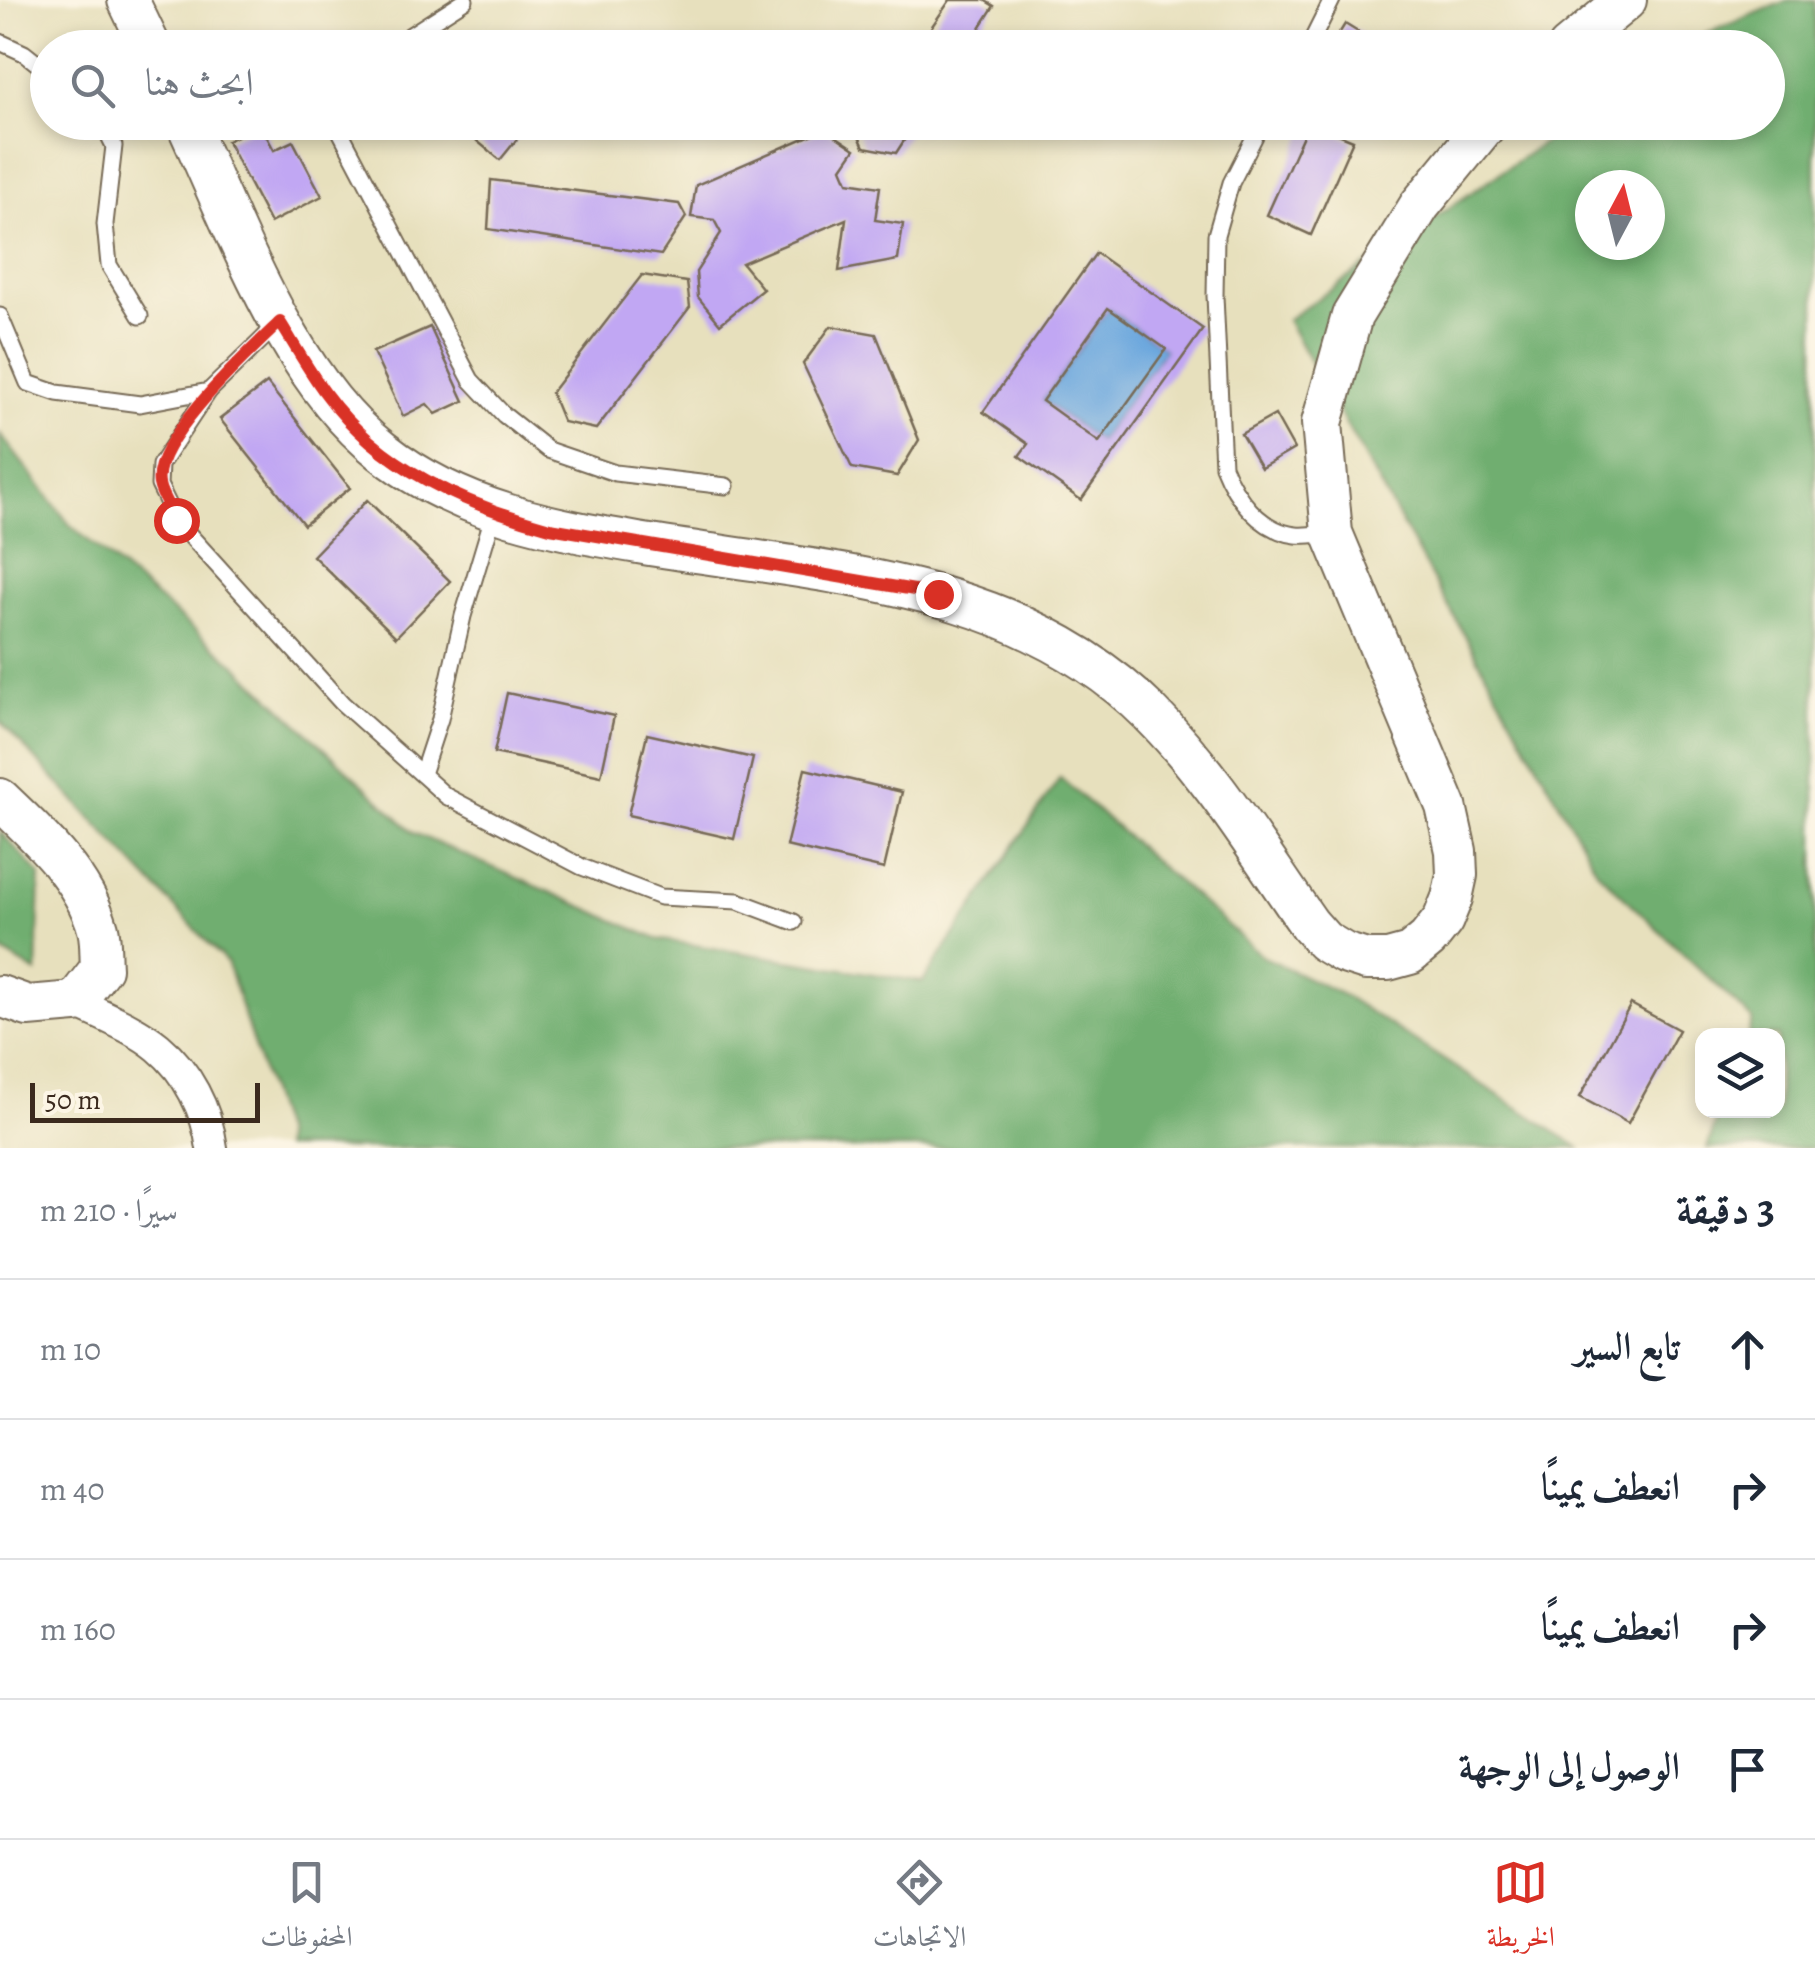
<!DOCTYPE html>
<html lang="ar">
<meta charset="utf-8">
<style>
:root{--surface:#fff;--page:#f2f2f3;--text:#1f2937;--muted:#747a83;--line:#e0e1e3;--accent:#d93025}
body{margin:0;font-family:Alegreya,Amiri,serif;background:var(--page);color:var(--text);direction:rtl}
.controls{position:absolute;right:30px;bottom:30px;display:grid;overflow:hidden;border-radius:20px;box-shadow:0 5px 15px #0003}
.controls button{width:90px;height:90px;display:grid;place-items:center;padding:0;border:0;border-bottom:2px solid var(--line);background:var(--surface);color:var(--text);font:50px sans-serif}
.compass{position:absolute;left:1575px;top:170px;width:90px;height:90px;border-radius:50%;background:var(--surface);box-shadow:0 5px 15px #0003;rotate:7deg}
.scale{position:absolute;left:30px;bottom:25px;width:230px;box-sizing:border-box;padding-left:10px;border:5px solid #3b2a1e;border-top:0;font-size:28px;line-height:35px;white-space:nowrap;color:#3b2a1e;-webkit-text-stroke:8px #fcf5e5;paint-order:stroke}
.stop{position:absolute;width:30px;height:30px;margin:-22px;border:8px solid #d93025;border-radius:50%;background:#fff}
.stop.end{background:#d93025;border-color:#fff;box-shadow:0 2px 10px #0008}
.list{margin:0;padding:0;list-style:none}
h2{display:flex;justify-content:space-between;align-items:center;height:130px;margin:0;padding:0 40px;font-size:42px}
h2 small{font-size:32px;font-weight:400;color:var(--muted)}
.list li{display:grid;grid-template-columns:65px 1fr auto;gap:30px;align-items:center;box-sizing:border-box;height:140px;padding:0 40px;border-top:2px solid var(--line)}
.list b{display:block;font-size:38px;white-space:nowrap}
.list em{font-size:32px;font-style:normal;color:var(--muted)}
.icon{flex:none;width:55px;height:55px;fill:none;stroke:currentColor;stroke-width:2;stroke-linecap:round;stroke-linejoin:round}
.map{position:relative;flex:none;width:1815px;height:1148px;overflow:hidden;direction:ltr}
.search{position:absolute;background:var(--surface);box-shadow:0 5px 15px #0003;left:30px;right:30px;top:30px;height:110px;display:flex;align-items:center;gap:25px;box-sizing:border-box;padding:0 35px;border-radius:55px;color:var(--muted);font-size:38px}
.sheet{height:690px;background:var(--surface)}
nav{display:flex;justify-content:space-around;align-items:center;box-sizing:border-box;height:140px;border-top:2px solid var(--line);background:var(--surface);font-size:28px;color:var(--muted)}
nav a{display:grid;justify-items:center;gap:5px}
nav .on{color:var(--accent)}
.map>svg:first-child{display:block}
.forest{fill:#6fae6f;stroke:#556c46;stroke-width:2.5;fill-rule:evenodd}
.water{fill:#6da8de;stroke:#54697e;stroke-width:2.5}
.building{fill:#c1a7f3;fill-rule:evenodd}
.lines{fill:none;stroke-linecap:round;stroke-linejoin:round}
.lane-casing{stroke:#776a56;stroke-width:19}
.street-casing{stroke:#776a56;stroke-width:34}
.secondary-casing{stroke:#776a56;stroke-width:44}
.lane{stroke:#fff;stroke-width:15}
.street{stroke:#fff;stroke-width:30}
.secondary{stroke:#fff;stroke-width:40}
.route{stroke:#d93025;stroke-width:12}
</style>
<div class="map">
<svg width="1815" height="1148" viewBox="0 0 1815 1148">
<rect width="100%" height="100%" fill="#fcf5e5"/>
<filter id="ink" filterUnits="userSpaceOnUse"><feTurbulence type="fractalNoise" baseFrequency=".01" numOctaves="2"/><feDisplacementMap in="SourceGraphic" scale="20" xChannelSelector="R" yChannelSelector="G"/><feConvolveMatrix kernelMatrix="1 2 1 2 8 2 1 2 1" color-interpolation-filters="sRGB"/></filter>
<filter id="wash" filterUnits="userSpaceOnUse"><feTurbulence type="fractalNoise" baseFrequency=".0048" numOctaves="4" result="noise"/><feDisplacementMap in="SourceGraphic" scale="40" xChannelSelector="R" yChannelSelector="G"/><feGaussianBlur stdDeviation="2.25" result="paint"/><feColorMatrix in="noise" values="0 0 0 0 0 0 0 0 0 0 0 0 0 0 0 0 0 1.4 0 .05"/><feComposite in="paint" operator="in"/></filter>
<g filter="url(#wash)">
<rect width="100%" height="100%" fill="#e7e0bd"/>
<!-- forest -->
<g class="forest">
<path d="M1788,0H1815V1148H1707L1720,1111L1778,1110V1036L1748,1035L1753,1020L1598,872L1287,320L1572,123L1768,122V48L1680,47L1691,40ZM1590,185H1650V245H1590Z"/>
<path d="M0,434L70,525L236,665L414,833L657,939L923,982L1060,778L1262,956L1345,996L1580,1148H283V1135L227,963L0,721Z"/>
<path d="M0,831L40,875L37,973L0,950Z"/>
</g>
<!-- water -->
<path class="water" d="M1108,308L1166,349L1099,442L1042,401Z"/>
<g id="blocks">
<!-- building -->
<g class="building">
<path d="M950,0H984L994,6L967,48H917Z"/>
<path d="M1345,24L1384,48H1330Z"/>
<path d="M454,122H531L500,160Z"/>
<path d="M865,122H916L896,153L864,147L858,134Z"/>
<path d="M1309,122L1353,140L1311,235L1267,215Z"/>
<path d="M260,124L274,150L293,141L322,196L270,223L227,141Z"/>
<path d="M825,129L855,149L842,168L848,182L880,187L875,220L903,224L898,260L839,271L846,219L742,263L763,289L720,324L698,297L696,272L721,233L714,220L691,217L696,185Z"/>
<path d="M491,180L679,204L686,217L661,255L488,229Z"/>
<path d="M1096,253L1203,329L1081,500L1019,456L1028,444L983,412ZM1108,308L1166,349L1099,442L1042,401Z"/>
<path d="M642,275L687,282L690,307L596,429L563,422L551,393Z"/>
<path d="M831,326L876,334L919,440L897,476L852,468L803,364Z"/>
<path d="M430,327L464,401L436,414L427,404L403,416L373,352Z"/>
<path d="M267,383L350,488L304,525L220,419Z"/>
<path d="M1275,415L1294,449L1261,468L1241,434Z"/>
<path d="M367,500L450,581L396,637L313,556Z"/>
<path d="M507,693L614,716L601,776L494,753Z"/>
<path d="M647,734L753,758L734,839L628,815Z"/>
<path d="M805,769L902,792L884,869L786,846Z"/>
<path d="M1631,1004L1679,1030L1628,1123L1580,1097Z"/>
</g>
</g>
</g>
<g filter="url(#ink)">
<use href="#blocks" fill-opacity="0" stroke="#776a56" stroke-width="2.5"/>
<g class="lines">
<defs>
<g id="lane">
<path d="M0,42L24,53L48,72"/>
<path d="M390,48L465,0"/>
<path d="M1308,48L1332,0"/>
<path d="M102,122L114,146L105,224L109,265L140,316"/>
<path d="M340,122L341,133L471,380L504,415L548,450L615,473L726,486"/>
<path d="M1262,122L1231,183L1216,235L1215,296L1223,466C1235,497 1260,531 1296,535C1306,536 1318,534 1328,533"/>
<path d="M0,316L28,383L57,393L140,404L209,391L280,322"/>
<path d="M209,391L160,465L159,485L176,520L342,703L446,796L582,867L660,897L738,901L794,922"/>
<path d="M422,774L440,719L463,616L494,513"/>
</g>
<path id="street" d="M75,1002C101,1015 135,1028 158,1047C187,1071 207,1110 212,1148"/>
<g id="secondary">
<path d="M128,0L151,48"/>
<path d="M1568,48L1626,0"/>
<path d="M186,122C236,229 288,378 382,451C460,513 555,529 650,545C824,573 1018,581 1150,713C1212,775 1259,853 1309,924L1324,941L1344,953L1366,960H1388L1410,954L1428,939L1443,920L1452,898L1457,875L1456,851L1446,806L1332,533L1322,423L1352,316L1420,205L1488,122"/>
<path d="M0,799C37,834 84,877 98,929C101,940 100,955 101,968L75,1002L28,1006L0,996"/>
</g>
</defs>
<!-- lane casing -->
<use href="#lane" class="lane-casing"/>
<!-- street casing -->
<use href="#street" class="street-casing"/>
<!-- secondary casing -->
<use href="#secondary" class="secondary-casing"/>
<!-- lane -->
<use href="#lane" class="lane"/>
<!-- street -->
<use href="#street" class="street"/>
<!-- secondary -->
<use href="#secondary" class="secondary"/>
</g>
</g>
<g class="lines" filter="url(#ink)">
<!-- route -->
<path class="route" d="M176,520C171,509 161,496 159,484C151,441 250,351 280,322C295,346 309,371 326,394C380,468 465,505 550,528L938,594"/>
</g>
</svg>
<div class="controls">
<button><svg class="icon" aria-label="layers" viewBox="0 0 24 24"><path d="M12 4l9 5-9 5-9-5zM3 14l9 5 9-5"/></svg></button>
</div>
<svg class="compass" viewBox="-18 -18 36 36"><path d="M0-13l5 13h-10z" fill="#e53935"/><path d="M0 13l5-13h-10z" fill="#747a83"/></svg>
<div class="scale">50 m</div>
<div class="stop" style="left:176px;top:520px"></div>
<div class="stop end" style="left:938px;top:594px"></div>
<div class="search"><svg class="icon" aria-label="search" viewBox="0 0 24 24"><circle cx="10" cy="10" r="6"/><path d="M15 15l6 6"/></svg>ابحث هنا</div>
</div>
<section class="sheet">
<h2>3 دقيقة<small>سيرًا · 210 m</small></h2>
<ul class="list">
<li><svg class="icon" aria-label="ahead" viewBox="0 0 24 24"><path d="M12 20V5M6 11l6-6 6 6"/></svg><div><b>تابع السير</b></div><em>10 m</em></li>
<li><svg class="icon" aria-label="right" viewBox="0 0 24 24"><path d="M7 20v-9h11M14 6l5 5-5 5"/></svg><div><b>انعطف يمينًا</b></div><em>40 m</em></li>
<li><svg class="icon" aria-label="right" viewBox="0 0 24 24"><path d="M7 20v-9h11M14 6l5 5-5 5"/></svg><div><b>انعطف يمينًا</b></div><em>160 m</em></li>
<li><svg class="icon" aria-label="arrive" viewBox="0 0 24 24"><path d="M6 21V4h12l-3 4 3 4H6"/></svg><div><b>الوصول إلى الوجهة</b></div></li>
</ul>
</section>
<nav>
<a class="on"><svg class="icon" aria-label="map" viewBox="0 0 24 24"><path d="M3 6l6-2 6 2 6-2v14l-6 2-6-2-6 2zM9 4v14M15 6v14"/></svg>الخريطة</a>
<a><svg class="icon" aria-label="directions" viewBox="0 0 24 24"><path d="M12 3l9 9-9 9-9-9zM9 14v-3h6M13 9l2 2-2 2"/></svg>الاتجاهات</a>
<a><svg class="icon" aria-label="saved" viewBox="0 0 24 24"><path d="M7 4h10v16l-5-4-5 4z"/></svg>المحفوظات</a>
</nav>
